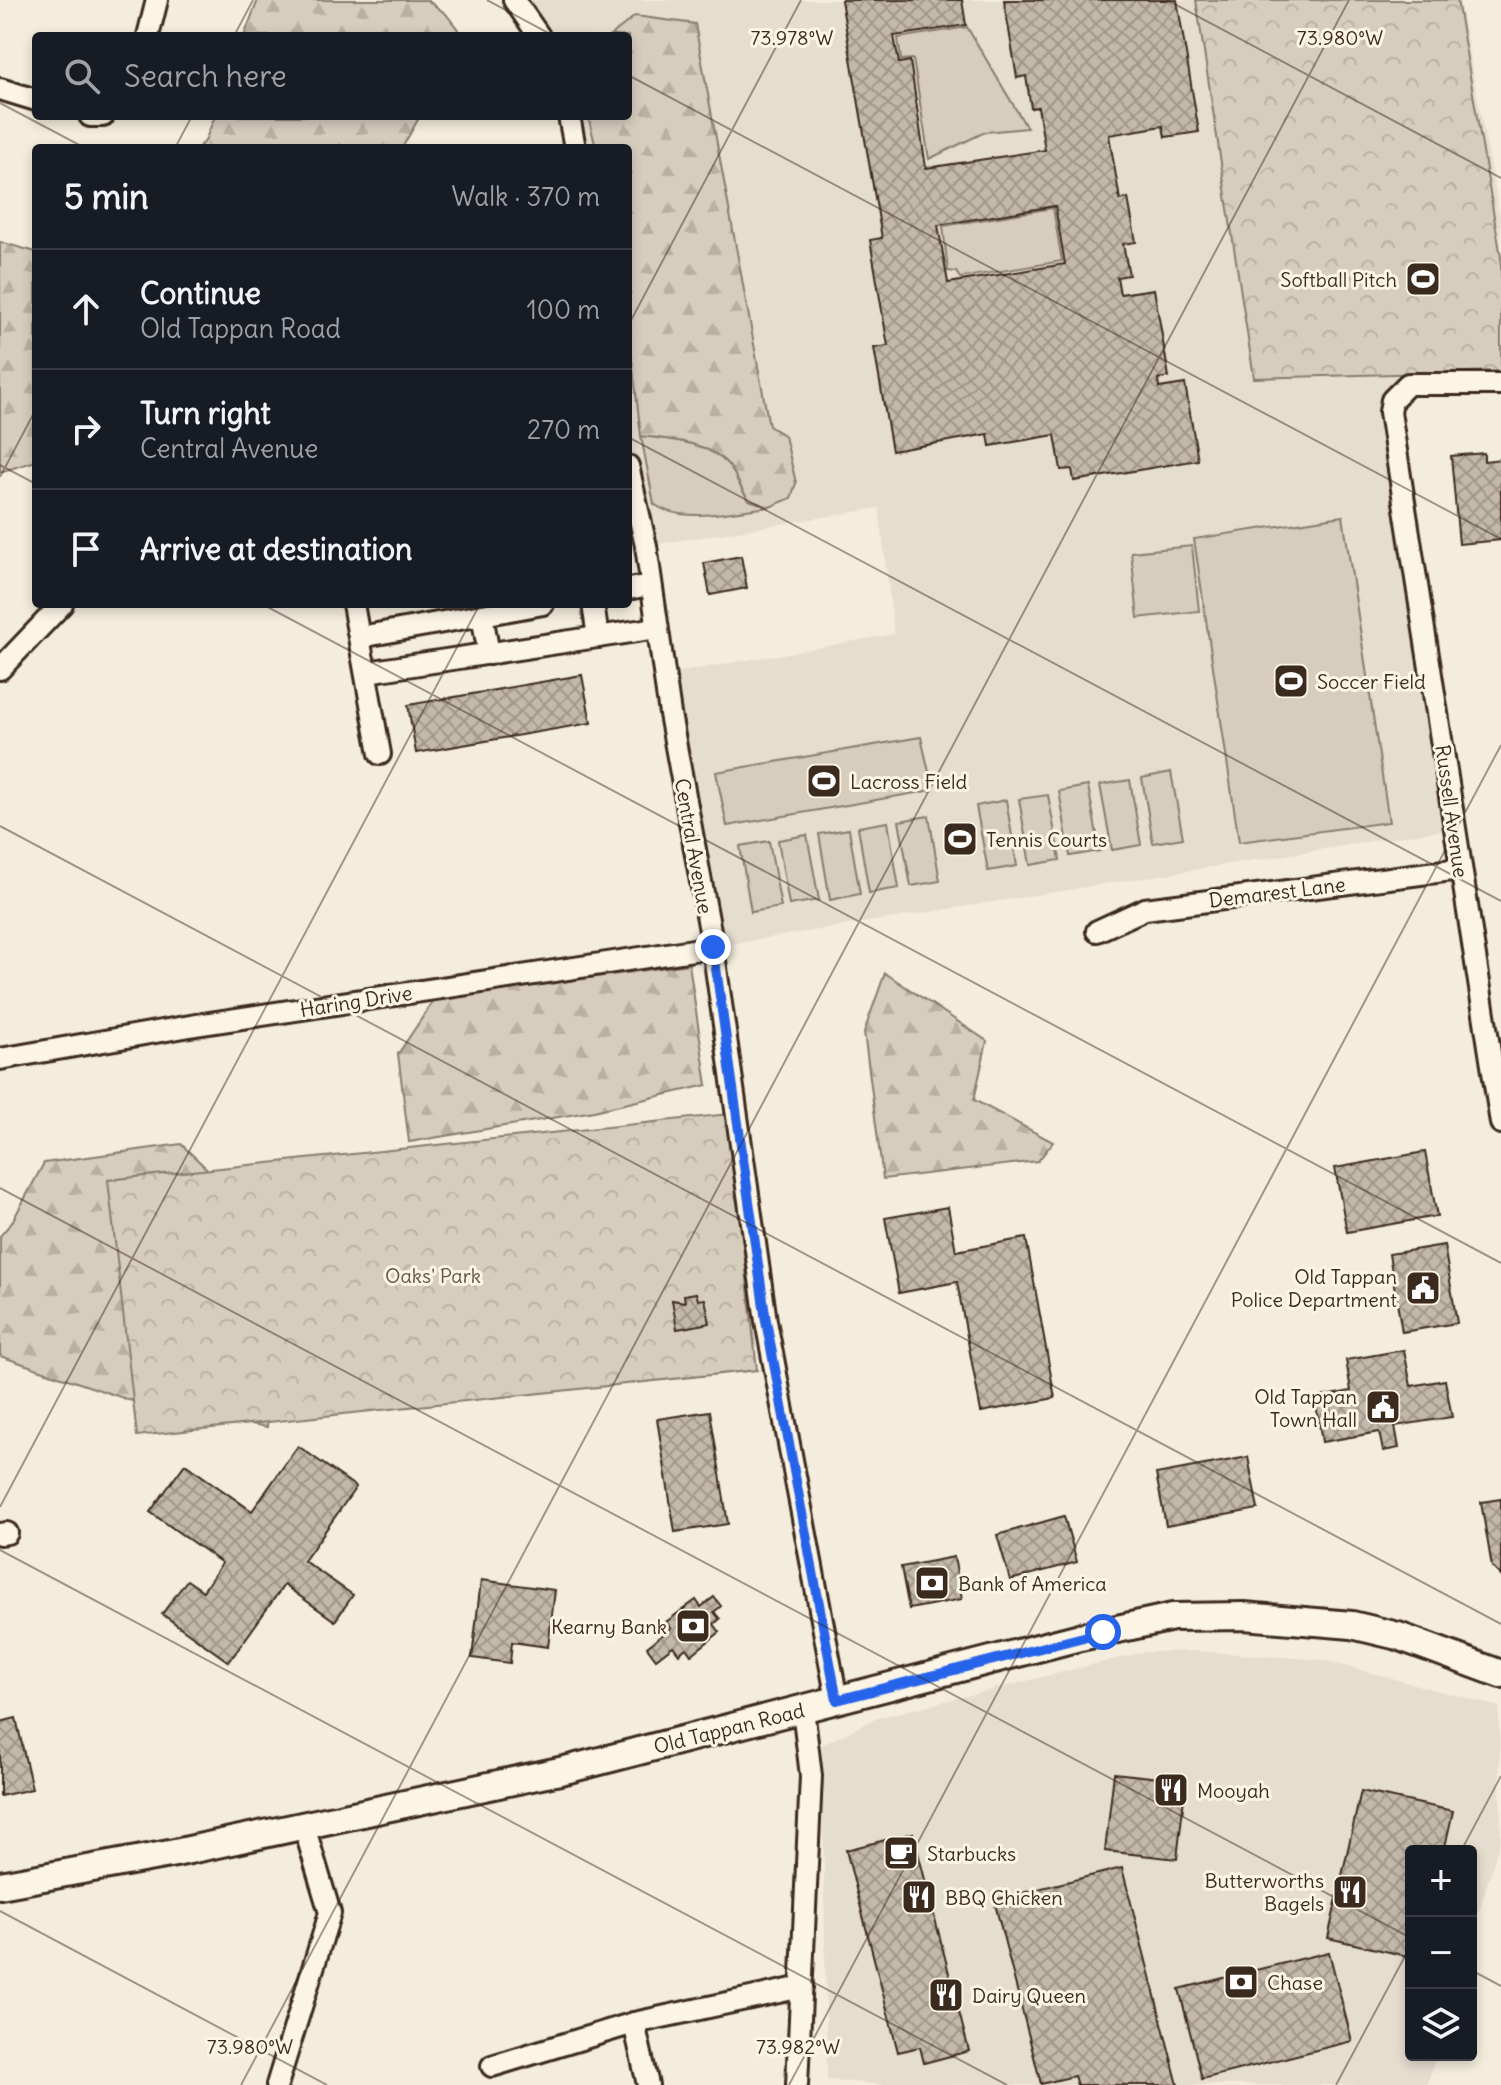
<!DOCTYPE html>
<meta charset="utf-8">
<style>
:root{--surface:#171b24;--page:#242831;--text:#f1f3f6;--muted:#9ea1a6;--line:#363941}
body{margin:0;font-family:Delius,sans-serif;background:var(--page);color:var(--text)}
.controls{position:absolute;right:24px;bottom:24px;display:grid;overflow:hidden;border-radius:8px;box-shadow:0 4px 12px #0003}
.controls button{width:72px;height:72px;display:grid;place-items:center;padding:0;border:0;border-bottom:2px solid var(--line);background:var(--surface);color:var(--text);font:40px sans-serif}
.stop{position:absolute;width:24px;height:24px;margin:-18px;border:6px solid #2563eb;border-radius:50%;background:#fff}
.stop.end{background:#2563eb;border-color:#fff;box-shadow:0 2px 8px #0008}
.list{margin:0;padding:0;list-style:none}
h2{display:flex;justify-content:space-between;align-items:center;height:104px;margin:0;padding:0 32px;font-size:34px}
h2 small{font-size:26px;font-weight:400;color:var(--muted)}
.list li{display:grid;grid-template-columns:52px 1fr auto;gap:24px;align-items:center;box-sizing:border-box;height:120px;padding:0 32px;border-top:2px solid var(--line)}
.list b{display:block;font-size:30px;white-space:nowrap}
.list p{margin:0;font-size:26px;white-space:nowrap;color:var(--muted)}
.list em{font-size:26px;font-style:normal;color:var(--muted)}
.icon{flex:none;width:44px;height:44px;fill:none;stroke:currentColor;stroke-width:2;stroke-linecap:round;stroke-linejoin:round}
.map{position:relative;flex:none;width:1501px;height:2085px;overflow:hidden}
.search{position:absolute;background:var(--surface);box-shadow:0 4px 12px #0003;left:32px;top:32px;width:600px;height:88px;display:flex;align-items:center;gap:20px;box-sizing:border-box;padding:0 28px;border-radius:8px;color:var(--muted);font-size:30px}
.panel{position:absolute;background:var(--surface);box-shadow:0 4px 12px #0003;left:32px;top:144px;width:600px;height:464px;border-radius:8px}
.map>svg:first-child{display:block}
.built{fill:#e5ddce}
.green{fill:#d6cdbd;stroke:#887c6e;stroke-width:2}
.forest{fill:url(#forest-firs);stroke:#887c6e;stroke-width:2}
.park{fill:url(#park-crowns);stroke:#887c6e;stroke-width:2}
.building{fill:url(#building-cross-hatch);stroke:#3b2a1e;stroke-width:2;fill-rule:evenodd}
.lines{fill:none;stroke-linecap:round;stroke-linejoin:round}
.minor-casing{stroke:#3b2a1e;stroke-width:26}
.major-casing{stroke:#3b2a1e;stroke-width:32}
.minor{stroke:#fcf5e5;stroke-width:20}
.major{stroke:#fcf5e5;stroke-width:26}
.route{stroke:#2563eb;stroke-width:10}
.ticks{fill:none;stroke:#3b2a1e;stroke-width:2;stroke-opacity:0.45}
.labels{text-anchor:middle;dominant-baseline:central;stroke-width:6;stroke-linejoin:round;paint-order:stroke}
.poi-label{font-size:20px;fill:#3b2a1e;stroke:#fcf5e5;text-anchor:start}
.street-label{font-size:20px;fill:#3b2a1e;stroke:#fcf5e5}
.park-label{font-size:20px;fill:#625346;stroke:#fcf5e5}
.ticks-label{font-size:20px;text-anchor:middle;fill:#3b2a1e;stroke:#fcf5e5;stroke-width:6;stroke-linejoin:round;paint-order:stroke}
</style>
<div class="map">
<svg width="1501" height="2085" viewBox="0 0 1501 2085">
<defs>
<pattern id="forest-firs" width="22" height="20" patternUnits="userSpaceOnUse" patternTransform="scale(2)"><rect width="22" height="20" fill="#d6cdbd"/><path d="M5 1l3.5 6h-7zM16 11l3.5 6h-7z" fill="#b9b0a2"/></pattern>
<pattern id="park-crowns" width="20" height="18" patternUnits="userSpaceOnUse" patternTransform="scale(2)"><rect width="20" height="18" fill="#d6cdbd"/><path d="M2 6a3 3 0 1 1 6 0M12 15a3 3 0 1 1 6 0" fill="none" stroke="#b9b0a2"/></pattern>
<pattern id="building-cross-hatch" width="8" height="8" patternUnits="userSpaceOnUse" patternTransform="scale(2)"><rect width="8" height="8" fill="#c3b9aa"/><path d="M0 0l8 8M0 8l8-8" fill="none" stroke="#a0978a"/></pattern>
</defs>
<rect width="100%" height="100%" fill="#f4eddd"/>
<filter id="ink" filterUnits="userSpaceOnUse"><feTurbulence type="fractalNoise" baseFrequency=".0125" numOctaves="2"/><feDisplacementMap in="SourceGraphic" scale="16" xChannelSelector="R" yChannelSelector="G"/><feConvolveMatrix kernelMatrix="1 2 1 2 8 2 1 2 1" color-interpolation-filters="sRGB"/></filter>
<g filter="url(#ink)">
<!-- built -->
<g class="built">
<path d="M514,0H1459L1501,220V384L1420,381L1392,400L1454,828L713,947L664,675L894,634L879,508L646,546L628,466V148H575L569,116H628V36H539Z"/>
<path d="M1195,1651L1324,1660L1499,1707L1501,1838L1471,1938V1851H1411V2055H1436L1427,2085H887L827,2080L822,1745L877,1718L1144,1652Z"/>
</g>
<!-- green -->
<g class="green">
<path d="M967,27L1027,128L985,132L929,159L913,59L901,60L898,38Z"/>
<path d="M1053,208L1062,261L960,278L956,272L948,271L943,226Z"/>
<path d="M641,436C670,439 710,442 730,467C737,477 741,490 749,500L770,507C736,510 682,525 654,504Z"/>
<path d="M1343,516L1389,822L1239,842L1194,539Z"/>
<path d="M1192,546L1199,611L1138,618L1131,552Z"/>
<path d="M921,737L933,790L727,826L716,772Z"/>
<path d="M1171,772L1183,838L1153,843L1142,778Z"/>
<path d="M1130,780L1141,845L1112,850L1100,785Z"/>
<path d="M1088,786L1100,851L1070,856L1059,791Z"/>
<path d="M1048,795L1060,860L1030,865L1019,799Z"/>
<path d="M1006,800L1017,866L988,871L976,806Z"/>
<path d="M929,816L940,881L911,886L899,821Z"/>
<path d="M888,822L899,888L869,893L858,827Z"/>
<path d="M849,829L860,894L830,900L819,834Z"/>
<path d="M807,835L819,900L789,905L778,840Z"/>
<path d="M769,841L781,907L751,912L740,846Z"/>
</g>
<!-- forest -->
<g class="forest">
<path d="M258,0H427L446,14L463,36H244Z"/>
<path d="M635,16L695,24L769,426L785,436L796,483L791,498L770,507L749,500C741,490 737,477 730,467C710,442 670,439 641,436L628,325V148H596L588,116H628V36H610Z"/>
<path d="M215,116H420L402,148H198L205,141Z"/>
<path d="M0,242L36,252V461L0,472Z"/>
<path d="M689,964L707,1085L594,1111L409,1142L398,1054L434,1000Z"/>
<path d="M885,973L987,1041L974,1100L1053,1142L1038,1161L883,1179L864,1032Z"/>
<path d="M181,1144L226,1187L270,1390L267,1427L132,1401L0,1356V1236L12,1222L44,1163Z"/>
</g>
<!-- park -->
<g class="park">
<path d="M1196,0H1457L1501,257V371L1254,378Z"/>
<path d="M729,1114L757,1370L137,1436L108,1180Z"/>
</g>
<!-- building -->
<g class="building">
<path d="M841,0H962L966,25L894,36L899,63L910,61L926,168L1045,150L1038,107L1031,108L1026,76L1017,78L1004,0H1177L1199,132L1165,137L1163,126L1109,135L1120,200L1128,198L1136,242L1123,244L1129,275L1117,277L1120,294L1154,289L1169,377L1158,379L1159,388L1185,384L1198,460L1074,481L1072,469L1061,470L1055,435L990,446L988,434L892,451L874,348L888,346L870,240L882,238ZM1055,206L1065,264L948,283L938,225Z"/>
<path d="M1484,453V461L1501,459V540L1459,544L1451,456Z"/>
<path d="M741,556L747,588L710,595L704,563Z"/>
<path d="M582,675L591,723L416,753L408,705Z"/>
<path d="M1425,1152L1437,1216L1347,1232L1335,1168Z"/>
<path d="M948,1207L956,1251L1026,1238L1055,1398L981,1412L957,1282L899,1293L885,1218Z"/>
<path d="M1444,1245L1457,1323L1402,1332L1389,1254Z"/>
<path d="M696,1293L698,1300L705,1299L710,1323L677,1329L672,1300L685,1302L684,1295Z"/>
<path d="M1404,1350L1411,1386L1445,1380L1452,1417L1395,1426L1399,1448L1383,1451L1379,1432L1322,1442L1315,1398L1351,1391L1346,1360Z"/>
<path d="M710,1411L728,1524L675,1532L657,1419Z"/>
<path d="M298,1446L356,1487L304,1561L353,1595L335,1621L284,1585L229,1662L162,1614L187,1580L203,1591L222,1563L150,1512L185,1464L252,1511Z"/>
<path d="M1248,1457L1258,1509L1166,1526L1156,1474Z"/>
<path d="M1501,1499V1576L1492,1567L1481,1502Z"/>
<path d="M1064,1516L1077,1562L1010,1580L997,1535Z"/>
<path d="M954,1557L962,1599L909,1609L901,1567Z"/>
<path d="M481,1580L555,1590L548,1647L512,1642L510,1663L472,1658Z"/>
<path d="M714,1597L721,1606L714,1612L720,1619L714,1624L720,1632L691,1655L686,1648L679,1654L673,1646L656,1659L647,1647L671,1628L666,1622L696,1600L701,1607Z"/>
<path d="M16,1718L32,1789L0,1796V1722Z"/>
<path d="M1114,1773L1186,1781L1177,1859L1105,1851Z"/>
<path d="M1361,1791L1453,1811L1444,1851H1411V1957L1328,1938Z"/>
<path d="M913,1833L969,2051L924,2063L920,2047L898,2052L846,1850Z"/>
<path d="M1122,1868L1178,2085H1077L1074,2076L1041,2084L994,1900Z"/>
<path d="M1329,1952L1352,2041L1202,2079L1179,1989Z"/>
</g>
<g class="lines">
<defs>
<g id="minor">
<path d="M514,0L539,36"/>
<path d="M148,36L157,0"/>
<path d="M0,89L36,100"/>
<path d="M90,116H103"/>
<path d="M569,116L575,148"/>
<path d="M1501,384H1408L1392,400L1390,412L1501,1123"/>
<path d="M628,466L646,546L670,714L713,947L766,1321L837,1700"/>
<path d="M628,589L651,585"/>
<path d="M353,604L380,754"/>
<path d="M593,604L598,637"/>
<path d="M482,615L489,654"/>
<path d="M360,637L543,604"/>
<path d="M0,669L62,604"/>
<path d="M367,672L657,628"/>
<path d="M1097,931L1145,909L1460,869"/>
<path d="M0,1059L196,1025L713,947"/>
<path d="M0,1534L7,1533"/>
<path d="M492,2066L634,2023"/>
<path d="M277,2085L330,1913L304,1826"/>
<path d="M648,2085L634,2023L802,1987"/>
<path d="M797,2085L811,1776L803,1709"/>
</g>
<path id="major" d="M0,1885L175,1853L569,1769L1080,1637L1173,1617L1244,1616L1352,1625L1398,1636L1501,1674"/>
</defs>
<!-- minor casing -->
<use href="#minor" class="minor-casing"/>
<!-- major casing -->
<use href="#major" class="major-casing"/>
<!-- minor -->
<use href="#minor" class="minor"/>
<!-- major -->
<use href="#major" class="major"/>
</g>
</g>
<g class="lines" filter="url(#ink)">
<!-- route -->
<path class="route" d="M713,947L766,1321L837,1700L1103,1632"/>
</g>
<!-- ticks -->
<path class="ticks" d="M487,0L554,36M1167,0L1501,178M234,36L253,0M628,75L1501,539M0,103L85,148M175,148L192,116M628,326L801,0M628,437L1501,901M0,465L36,484M0,477L36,409M262,604L1501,1263M0,826L1501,1624M0,1188L1411,1938M0,1507L480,604M0,1550L1007,2085M1461,1851L1501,1776M0,1911L327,2085M1471,1970L1501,1986M241,2085L1349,0M789,2085L1501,745M1336,2085L1411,1945"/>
<!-- icons -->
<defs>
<symbol id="stadium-square" viewBox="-11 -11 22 22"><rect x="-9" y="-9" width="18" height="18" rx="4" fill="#3b2a1e" stroke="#fcf5e5"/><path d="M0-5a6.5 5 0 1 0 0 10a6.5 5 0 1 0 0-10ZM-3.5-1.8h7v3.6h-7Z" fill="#fff"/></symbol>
<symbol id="civic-square" viewBox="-11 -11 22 22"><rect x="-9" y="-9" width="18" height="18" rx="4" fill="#3b2a1e" stroke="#fcf5e5"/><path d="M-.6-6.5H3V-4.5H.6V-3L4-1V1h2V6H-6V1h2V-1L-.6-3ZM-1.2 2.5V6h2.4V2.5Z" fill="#fff"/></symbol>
<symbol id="bank-square" viewBox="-11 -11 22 22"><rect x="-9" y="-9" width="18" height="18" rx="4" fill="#3b2a1e" stroke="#fcf5e5"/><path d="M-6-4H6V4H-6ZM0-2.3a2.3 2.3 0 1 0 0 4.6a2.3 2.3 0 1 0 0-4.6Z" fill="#fff"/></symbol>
<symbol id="restaurant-square" viewBox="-11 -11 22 22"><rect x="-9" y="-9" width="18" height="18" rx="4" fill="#3b2a1e" stroke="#fcf5e5"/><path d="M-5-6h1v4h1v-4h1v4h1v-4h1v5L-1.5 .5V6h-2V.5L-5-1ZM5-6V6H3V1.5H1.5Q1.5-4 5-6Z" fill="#fff"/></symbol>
<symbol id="cafe-square" viewBox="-11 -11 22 22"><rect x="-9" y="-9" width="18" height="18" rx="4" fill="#3b2a1e" stroke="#fcf5e5"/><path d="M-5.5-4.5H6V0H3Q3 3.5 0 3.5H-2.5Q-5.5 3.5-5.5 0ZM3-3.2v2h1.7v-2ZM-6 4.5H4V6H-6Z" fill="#fff"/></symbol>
</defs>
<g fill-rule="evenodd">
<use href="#stadium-square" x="1403" y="259" width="40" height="40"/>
<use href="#stadium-square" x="1271" y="661" width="40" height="40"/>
<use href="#stadium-square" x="804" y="761" width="40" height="40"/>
<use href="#stadium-square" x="940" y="819" width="40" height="40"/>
<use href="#civic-square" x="1403" y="1268" width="40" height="40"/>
<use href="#civic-square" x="1363" y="1387" width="40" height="40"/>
<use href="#bank-square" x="912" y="1563" width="40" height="40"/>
<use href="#bank-square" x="673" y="1606" width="40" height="40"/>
<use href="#restaurant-square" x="1151" y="1770" width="40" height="40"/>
<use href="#cafe-square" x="881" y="1833" width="40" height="40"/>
<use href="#restaurant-square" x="1330" y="1872" width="40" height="40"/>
<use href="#restaurant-square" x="899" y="1877" width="40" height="40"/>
<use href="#bank-square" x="1221" y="1962" width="40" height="40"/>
<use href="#restaurant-square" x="926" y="1975" width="40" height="40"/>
</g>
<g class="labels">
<!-- poi labels -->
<g class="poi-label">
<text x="1397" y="279" text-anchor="end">Softball Pitch</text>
<text x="1317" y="681">Soccer Field</text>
<text x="850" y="781">Lacross Field</text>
<text x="986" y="839">Tennis Courts</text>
<text x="1397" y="1276" text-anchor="end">Old Tappan<tspan x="1397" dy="23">Police Department</tspan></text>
<text x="1357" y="1396" text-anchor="end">Old Tappan<tspan x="1357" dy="23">Town Hall</tspan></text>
<text x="958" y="1583">Bank of America</text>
<text x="667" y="1626" text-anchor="end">Kearny Bank</text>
<text x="1197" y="1790">Mooyah</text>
<text x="927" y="1853">Starbucks</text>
<text x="1324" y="1880" text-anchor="end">Butterworths<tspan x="1324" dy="23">Bagels</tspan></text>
<text x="945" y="1897">BBQ Chicken</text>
<text x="1267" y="1982">Chase</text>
<text x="972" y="1995">Dairy Queen</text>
</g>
<!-- street labels -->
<g class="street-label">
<text transform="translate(1452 811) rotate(82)">Russell Avenue</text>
<text transform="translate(694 846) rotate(80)">Central Avenue</text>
<text transform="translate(1277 892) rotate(-7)">Demarest Lane</text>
<text transform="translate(356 1001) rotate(-9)">Haring Drive</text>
<text transform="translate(729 1728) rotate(-14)">Old Tappan Road</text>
</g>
<!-- park labels -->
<g class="park-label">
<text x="433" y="1275">Oaks' Park</text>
</g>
</g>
<g class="ticks-label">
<text x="792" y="45">73.978°W</text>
<text x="1340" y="45">73.980°W</text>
<text x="250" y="2054">73.980°W</text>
<text x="798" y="2054">73.982°W</text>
</g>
</svg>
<div class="controls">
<button>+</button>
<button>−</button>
<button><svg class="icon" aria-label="layers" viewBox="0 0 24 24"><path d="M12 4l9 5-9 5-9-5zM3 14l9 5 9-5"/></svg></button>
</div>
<div class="stop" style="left:1103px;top:1632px"></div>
<div class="stop end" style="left:713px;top:947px"></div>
<div class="search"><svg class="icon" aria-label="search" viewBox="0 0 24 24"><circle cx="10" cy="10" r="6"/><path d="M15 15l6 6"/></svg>Search here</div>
<section class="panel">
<h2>5 min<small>Walk · 370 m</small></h2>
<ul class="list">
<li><svg class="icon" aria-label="ahead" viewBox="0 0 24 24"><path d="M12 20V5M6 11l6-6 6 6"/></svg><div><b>Continue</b><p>Old Tappan Road</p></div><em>100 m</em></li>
<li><svg class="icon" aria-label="right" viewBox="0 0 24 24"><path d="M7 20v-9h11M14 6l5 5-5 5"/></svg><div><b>Turn right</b><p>Central Avenue</p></div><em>270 m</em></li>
<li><svg class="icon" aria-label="arrive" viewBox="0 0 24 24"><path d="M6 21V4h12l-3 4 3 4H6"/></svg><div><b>Arrive at destination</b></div></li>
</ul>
</section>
</div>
